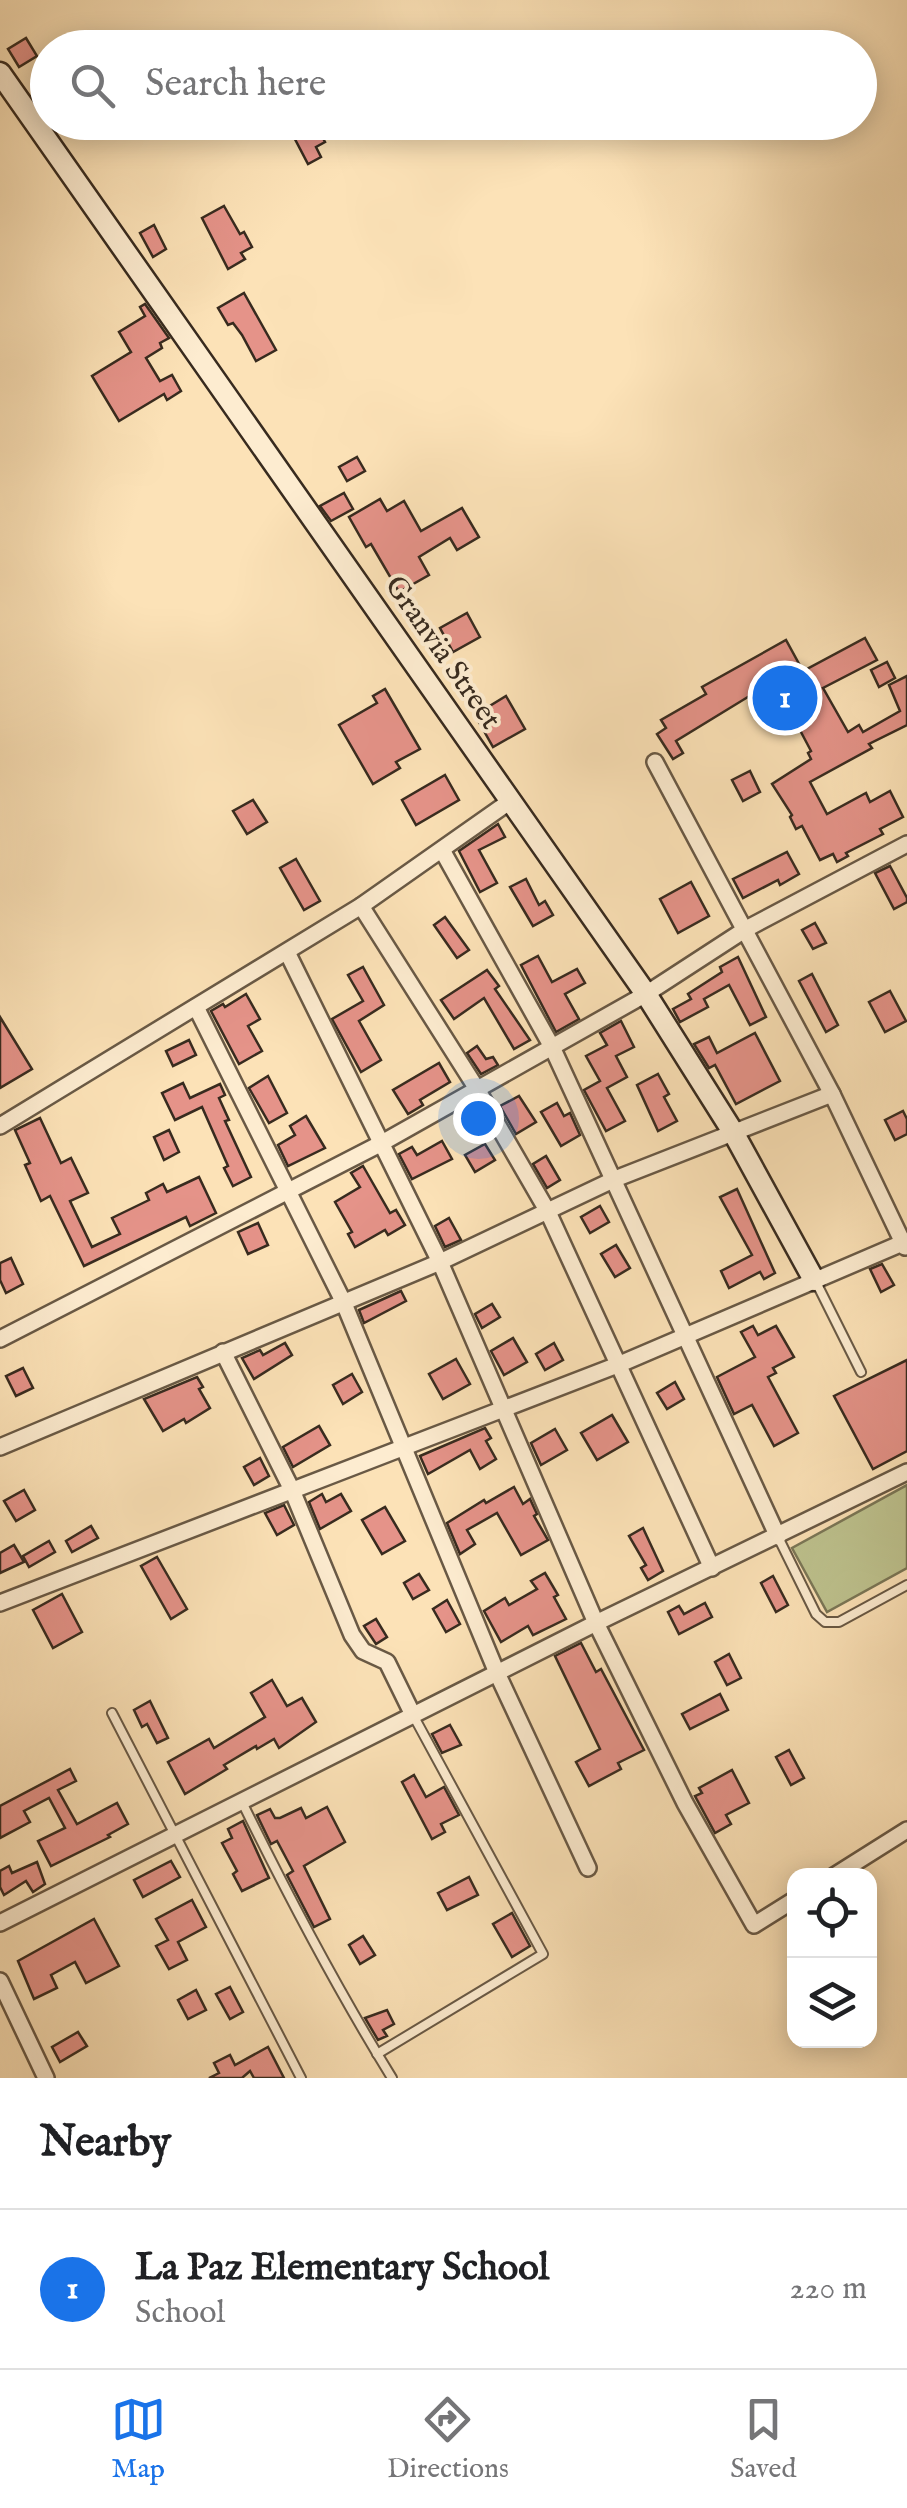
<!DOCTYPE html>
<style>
:root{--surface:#fff;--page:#f6f6f6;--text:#202124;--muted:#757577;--line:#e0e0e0;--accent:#1a73e8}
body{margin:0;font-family:"IM FELL English",serif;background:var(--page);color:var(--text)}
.controls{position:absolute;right:30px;bottom:30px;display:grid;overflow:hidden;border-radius:20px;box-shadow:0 5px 25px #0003}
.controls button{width:90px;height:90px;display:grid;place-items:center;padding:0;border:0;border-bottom:2px solid var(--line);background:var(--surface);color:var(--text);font:50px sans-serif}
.you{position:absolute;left:478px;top:1118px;width:35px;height:35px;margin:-25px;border:8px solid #fff;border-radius:50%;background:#1a73e8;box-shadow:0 0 0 15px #1a73e833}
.badge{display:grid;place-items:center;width:65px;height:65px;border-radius:50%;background:var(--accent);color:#fff;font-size:32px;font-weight:700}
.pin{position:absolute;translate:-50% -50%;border:5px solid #fff;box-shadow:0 2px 10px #0006}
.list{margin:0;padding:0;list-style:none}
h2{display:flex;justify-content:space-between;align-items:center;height:130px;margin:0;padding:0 40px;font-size:42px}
h2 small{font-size:32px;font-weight:400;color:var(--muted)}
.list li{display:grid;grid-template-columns:65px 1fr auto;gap:30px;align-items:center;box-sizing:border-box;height:160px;padding:0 40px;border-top:2px solid var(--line)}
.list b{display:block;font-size:38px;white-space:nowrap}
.list p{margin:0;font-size:32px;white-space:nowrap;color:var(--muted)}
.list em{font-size:32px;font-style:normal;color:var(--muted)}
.icon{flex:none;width:55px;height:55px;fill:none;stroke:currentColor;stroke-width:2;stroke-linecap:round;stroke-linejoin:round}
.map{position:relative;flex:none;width:907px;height:2078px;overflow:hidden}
.search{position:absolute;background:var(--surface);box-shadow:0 5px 25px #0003;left:30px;right:30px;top:30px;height:110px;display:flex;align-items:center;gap:25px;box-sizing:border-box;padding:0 35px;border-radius:55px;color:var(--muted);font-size:38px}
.sheet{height:290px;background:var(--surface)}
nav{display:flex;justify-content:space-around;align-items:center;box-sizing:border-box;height:140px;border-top:2px solid var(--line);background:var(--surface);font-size:28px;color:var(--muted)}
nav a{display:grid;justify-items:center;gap:5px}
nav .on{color:var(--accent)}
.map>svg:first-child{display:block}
.green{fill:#bec38f;stroke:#7b7757;stroke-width:2.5}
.building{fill:#e59389;stroke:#382b1f;stroke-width:2.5}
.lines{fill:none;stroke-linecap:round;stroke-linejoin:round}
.lane-casing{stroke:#695945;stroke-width:12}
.street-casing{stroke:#695945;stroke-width:20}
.secondary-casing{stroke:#382b1f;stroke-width:25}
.lane{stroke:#fdecd0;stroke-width:8}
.street{stroke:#fdecd0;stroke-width:15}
.secondary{stroke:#fdecd0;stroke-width:20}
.labels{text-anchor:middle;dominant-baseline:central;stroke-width:8;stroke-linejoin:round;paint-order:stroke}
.street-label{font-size:30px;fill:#382b1f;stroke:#fdecd0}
</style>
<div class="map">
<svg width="907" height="2078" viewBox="0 0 907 2078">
<rect width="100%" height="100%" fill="#fce2b7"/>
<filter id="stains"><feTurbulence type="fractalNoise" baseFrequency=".002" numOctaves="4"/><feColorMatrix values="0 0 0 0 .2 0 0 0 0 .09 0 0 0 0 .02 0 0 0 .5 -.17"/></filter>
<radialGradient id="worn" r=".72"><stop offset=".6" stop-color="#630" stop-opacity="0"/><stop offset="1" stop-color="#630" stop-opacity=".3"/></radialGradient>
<!-- green -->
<path class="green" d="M907,1485V1568L827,1612L792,1548Z"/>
<!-- building -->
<g class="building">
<path d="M26,38L37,56L19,67L8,49Z"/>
<path d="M286,122H303L306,129L315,124L325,142L316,147L321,157L308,164Z"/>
<path d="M224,206L240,234L244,232L252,247L241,253L245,259L228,269L202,218Z"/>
<path d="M154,225L166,249L153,257L140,233Z"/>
<path d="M244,293L276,350L256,361L242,335L233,323L228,325L218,308Z"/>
<path d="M145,304L169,338L160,343L162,348L146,358L160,381L172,375L181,391L167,400L164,394L119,421L92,376L131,352L119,332L145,316L140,307Z"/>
<path d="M357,457L365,471L347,481L339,467Z"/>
<path d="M344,493L353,509L331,521L320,506Z"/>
<path d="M380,499L387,511L404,501L421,531L462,508L479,537L457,550L450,538L419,557L429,575L399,592L371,544L366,547L349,517Z"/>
<path d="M467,613L480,637L453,652L440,628Z"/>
<path d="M865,638L877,660L823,688L848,732L859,725L863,732L900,711L889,685L907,676V725L869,744L872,748L810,782L827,814L866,793L870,802L890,791L903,817L880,829L883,834L846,853L848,856L837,862L833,854L820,860L802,826L796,829L790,817L792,815L772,784L811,759L808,753L811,751L774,681L676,741L683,753L673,759L657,734L666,728L661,720L706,694L702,687L786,640L803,671Z"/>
<path d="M887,662L895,678L879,687L871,670Z"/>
<path d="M385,689L420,749L396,762L400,768L373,784L339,725L377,703L373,696Z"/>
<path d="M506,696L525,729L493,747L475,715Z"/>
<path d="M750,771L760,792L743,801L732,780Z"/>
<path d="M445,775L459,800L416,825L402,800Z"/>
<path d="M253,800L267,822L247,834L233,811Z"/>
<path d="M498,824L505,837L479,850L497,883L480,892L459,851Z"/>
<path d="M787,852L799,874L780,885L778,880L743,898L733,879Z"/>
<path d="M296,859L320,901L304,910L280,868Z"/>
<path d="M890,866L907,898V902L894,909L875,873Z"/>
<path d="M526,879L539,905L545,901L553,915L533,926L510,887Z"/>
<path d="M691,882L709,916L678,933L660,899Z"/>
<path d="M445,917L469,950L457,958L434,925Z"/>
<path d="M815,923L826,943L813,949L802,930Z"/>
<path d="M538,956L552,982L577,969L585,983L565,994L579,1019L556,1032L521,965Z"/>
<path d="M738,957L766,1017L750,1025L729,985L704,999L708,1007L680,1022L673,1009L691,999L688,994L722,972L720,967Z"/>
<path d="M363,967L384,1005L359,1021L381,1060L361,1072L332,1019L363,1001L348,975Z"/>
<path d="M487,970L499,986L495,989L530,1040L514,1049L484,998L454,1019L441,1000Z"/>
<path d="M812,974L838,1025L826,1032L799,981Z"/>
<path d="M890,991L906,1021L885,1032L869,1002Z"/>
<path d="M246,994L260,1019L248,1026L262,1051L239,1064L211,1011L223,1004L225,1007Z"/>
<path d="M0,1017L32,1069L0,1088Z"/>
<path d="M621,1021L634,1047L616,1056L627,1077L607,1088L625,1121L606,1131L584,1090L600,1081L586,1056L607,1045L600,1033Z"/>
<path d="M755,1033L780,1081L736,1104L715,1065L709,1068L694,1044L709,1037L717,1053Z"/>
<path d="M189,1040L196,1055L173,1066L166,1051Z"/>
<path d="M477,1046L486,1059L493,1057L498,1065L481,1074L467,1053Z"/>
<path d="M439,1063L450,1082L420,1100L423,1105L408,1114L393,1090Z"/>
<path d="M658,1074L669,1094L664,1097L677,1121L658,1131L637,1085Z"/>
<path d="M268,1076L287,1113L269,1123L249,1088Z"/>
<path d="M183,1083L190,1098L220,1084L225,1095L219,1098L229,1120L225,1121L251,1177L233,1186L224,1168L228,1166L202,1107L175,1120L162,1093Z"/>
<path d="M519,1096L536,1122L516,1134L500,1106Z"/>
<path d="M557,1103L564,1116L570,1113L580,1135L561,1146L541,1112Z"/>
<path d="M903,1111L907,1119V1134L895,1140L885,1120Z"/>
<path d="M306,1116L325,1148L288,1166L278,1145L295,1135L290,1126Z"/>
<path d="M40,1118L61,1163L71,1158L88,1193L70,1201L92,1247L120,1234L112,1218L149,1200L146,1193L163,1184L167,1192L199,1177L216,1213L190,1226L186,1217L84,1266L50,1196L41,1201L25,1165L30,1163L15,1130Z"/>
<path d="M169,1130L179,1152L164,1160L154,1137Z"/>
<path d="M442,1141L452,1159L412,1179L399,1154L412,1147L417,1155Z"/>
<path d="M485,1144L495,1160L475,1172L465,1155Z"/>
<path d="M546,1156L560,1180L547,1188L533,1164Z"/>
<path d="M363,1166L390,1213L396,1210L405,1225L388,1235L385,1230L355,1247L348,1234L352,1232L335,1202L360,1187L351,1173Z"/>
<path d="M737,1189L775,1273L764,1279L760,1272L729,1288L721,1271L752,1255L720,1197Z"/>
<path d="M600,1206L609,1222L590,1233L581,1217Z"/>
<path d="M449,1218L461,1240L445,1247L435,1226Z"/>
<path d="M258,1223L268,1245L248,1254L238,1232Z"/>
<path d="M616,1245L630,1268L615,1277L601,1254Z"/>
<path d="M11,1258L23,1284L6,1293L0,1280V1263Z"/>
<path d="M882,1264L894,1285L881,1292L870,1269Z"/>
<path d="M401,1291L406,1301L364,1323L359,1310Z"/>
<path d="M492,1304L500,1317L482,1328L475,1314Z"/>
<path d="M753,1326L758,1335L776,1326L794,1357L773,1368L776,1373L768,1377L798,1433L774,1446L752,1405L734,1414L717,1377L755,1357L741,1332Z"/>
<path d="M513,1338L527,1362L504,1375L491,1351Z"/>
<path d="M285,1343L292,1355L254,1379L242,1358L260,1350L263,1355Z"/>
<path d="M554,1343L563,1360L545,1370L536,1354Z"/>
<path d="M456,1359L470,1384L443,1399L429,1374Z"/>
<path d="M907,1360V1451L873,1469L834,1396Z"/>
<path d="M23,1368L33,1388L16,1396L6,1376Z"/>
<path d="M352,1374L362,1392L343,1404L333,1385Z"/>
<path d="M197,1377L203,1387L199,1389L210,1408L186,1423L184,1419L163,1431L144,1399Z"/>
<path d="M675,1382L684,1399L667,1409L657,1393Z"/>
<path d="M612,1415L628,1442L597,1460L581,1433Z"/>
<path d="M319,1426L330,1445L293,1467L283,1447Z"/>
<path d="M485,1428L491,1438L486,1441L496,1459L480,1469L470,1450L428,1474L420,1456Z"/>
<path d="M555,1429L567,1450L541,1465L531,1443Z"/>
<path d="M260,1458L269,1476L254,1485L244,1467Z"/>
<path d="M514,1487L523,1504L530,1499L537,1514L534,1516L548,1540L521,1555L497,1513L467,1530L475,1544L460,1554L447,1523L484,1500L486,1503Z"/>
<path d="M24,1490L35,1510L16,1521L4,1501Z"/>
<path d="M322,1494L326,1502L341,1494L351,1511L320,1529L309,1502Z"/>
<path d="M284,1505L294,1525L277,1535L265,1513Z"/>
<path d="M385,1507L405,1541L382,1554L362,1520Z"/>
<path d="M91,1526L98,1538L72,1552L66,1541Z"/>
<path d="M643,1528L663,1571L648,1580L641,1568L646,1565L629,1536Z"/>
<path d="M49,1541L55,1552L29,1567L23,1556Z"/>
<path d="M14,1545L24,1562L0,1573V1553Z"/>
<path d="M157,1557L187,1609L171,1619L141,1566Z"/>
<path d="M545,1573L558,1595L554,1597L566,1619L533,1635L528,1626L501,1642L484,1611L505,1598L509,1605L537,1589L531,1581Z"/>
<path d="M419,1574L429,1590L413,1599L404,1583Z"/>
<path d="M773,1576L788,1605L776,1612L761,1583Z"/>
<path d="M62,1594L82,1632L53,1648L33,1610Z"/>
<path d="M447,1600L460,1624L446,1632L433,1609Z"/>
<path d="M705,1603L712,1617L679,1634L668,1612L679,1606L684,1614Z"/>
<path d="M376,1619L387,1637L376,1644L364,1626Z"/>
<path d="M581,1643L596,1672L601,1669L644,1750L618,1763L621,1769L589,1786L576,1762L600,1749L555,1656Z"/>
<path d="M729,1654L741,1678L727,1685L715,1662Z"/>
<path d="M272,1680L287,1706L302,1698L316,1722L279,1748L274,1739L257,1749L256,1746L224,1765L227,1769L185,1794L168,1762L209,1739L214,1748L265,1717L251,1693Z"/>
<path d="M720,1694L728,1710L690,1729L682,1714Z"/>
<path d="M150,1701L168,1738L157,1743L147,1724L142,1727L134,1710Z"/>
<path d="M450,1725L461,1745L442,1753L432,1734Z"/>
<path d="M789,1750L804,1778L791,1785L776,1757Z"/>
<path d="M70,1769L76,1781L58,1790L77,1824L117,1803L128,1824L108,1835L110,1837L51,1866L38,1841L65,1828L49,1798L24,1811L30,1822L0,1838V1806Z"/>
<path d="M732,1770L749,1803L726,1815L731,1824L715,1833L695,1796L702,1793L699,1788Z"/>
<path d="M414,1775L426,1797L444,1787L459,1815L441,1824L445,1832L432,1839L402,1782Z"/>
<path d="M327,1807L345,1842L304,1866L330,1919L314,1927L287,1875L293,1871L277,1841L271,1844L257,1815L270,1809L275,1818H280L301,1808L306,1818Z"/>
<path d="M243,1821L269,1878L242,1891L233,1874L237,1871L222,1843L232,1838L228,1829Z"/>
<path d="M171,1861L180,1877L143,1897L134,1880Z"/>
<path d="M37,1862L45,1884L33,1892L26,1881L4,1895L0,1887V1871L9,1866L12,1873Z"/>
<path d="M469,1877L478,1895L447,1910L438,1893Z"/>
<path d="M192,1900L206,1927L178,1942L187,1960L169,1969L156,1946L168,1940L156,1919Z"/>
<path d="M512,1913L530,1946L512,1957L493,1924Z"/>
<path d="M94,1919L119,1966L86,1983L75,1962L51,1975L57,1988L34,1999L18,1961Z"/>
<path d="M363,1936L375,1955L360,1964L349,1945Z"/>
<path d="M230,1987L243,2012L230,2019L216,1994Z"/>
<path d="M196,1990L206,2010L188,2019L178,2000Z"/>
<path d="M387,2010L394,2024L383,2030L387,2036L378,2040L365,2018Z"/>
<path d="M78,2032L87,2046L60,2062L52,2047Z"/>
<path d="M268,2047L284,2078H254L250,2071L242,2078H209L219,2073L214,2063L230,2055L235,2065Z"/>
</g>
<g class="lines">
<defs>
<g id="lane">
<path d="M816,1282L861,1372"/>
<path d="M778,1537L816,1614L825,1622H839L907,1585"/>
<path d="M112,1713L301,2078"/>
<path d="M242,1802C288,1896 337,1989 392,2078"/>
<path d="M377,2054L543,1954L413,1715"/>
</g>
<g id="street">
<path d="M655,762L832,1094L905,1247"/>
<path d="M442,850L552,1047L778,1537"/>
<path d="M361,906L477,1089L548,1212L712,1568"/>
<path d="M287,952L440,1262L596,1623L685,1803L754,1925L794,1900"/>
<path d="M196,1007L343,1301L497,1673L588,1868"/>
<path d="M0,1126L361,906L509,802"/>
<path d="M0,1339L380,1144L646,994L746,929L907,844"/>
<path d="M223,1352L292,1490L352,1635L363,1651L387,1662L413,1715"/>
<path d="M0,1447L440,1262L615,1179L832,1094"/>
<path d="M0,1603L620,1364L907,1241"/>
<path d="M834,1876L907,1830"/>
<path d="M0,1923L596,1623L907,1472"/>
<path d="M0,1981L46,2078"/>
</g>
<path id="secondary" d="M0,73L646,994L733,1132L814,1280"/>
</defs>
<!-- lane casing -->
<use href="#lane" class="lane-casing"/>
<!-- street casing -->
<use href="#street" class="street-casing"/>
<!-- secondary casing -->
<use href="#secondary" class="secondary-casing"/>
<!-- lane -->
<use href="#lane" class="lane"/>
<!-- street -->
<use href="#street" class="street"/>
<!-- secondary -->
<use href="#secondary" class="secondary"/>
</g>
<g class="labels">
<!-- street labels -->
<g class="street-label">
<text transform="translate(442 653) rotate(55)">Granvia Street</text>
</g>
</g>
<rect width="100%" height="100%" filter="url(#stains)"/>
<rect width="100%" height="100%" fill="url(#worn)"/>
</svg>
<div class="controls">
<button><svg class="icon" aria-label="locate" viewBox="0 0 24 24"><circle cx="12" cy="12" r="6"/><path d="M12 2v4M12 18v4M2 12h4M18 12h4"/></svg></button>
<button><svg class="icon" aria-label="layers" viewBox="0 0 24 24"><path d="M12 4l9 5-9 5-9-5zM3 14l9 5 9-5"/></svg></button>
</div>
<div class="you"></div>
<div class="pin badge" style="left:785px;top:698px">1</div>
<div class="search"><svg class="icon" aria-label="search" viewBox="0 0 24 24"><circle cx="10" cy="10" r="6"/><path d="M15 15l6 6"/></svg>Search here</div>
</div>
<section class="sheet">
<h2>Nearby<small></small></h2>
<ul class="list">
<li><span class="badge">1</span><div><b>La Paz Elementary School</b><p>School</p></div><em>220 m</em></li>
</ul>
</section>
<nav>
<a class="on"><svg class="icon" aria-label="map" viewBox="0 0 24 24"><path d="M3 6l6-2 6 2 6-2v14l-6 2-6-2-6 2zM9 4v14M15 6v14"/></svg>Map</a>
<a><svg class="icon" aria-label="directions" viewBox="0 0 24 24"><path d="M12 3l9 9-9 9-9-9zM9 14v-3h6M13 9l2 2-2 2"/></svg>Directions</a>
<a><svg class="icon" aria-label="saved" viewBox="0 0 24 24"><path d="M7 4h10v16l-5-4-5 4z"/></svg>Saved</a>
</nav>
